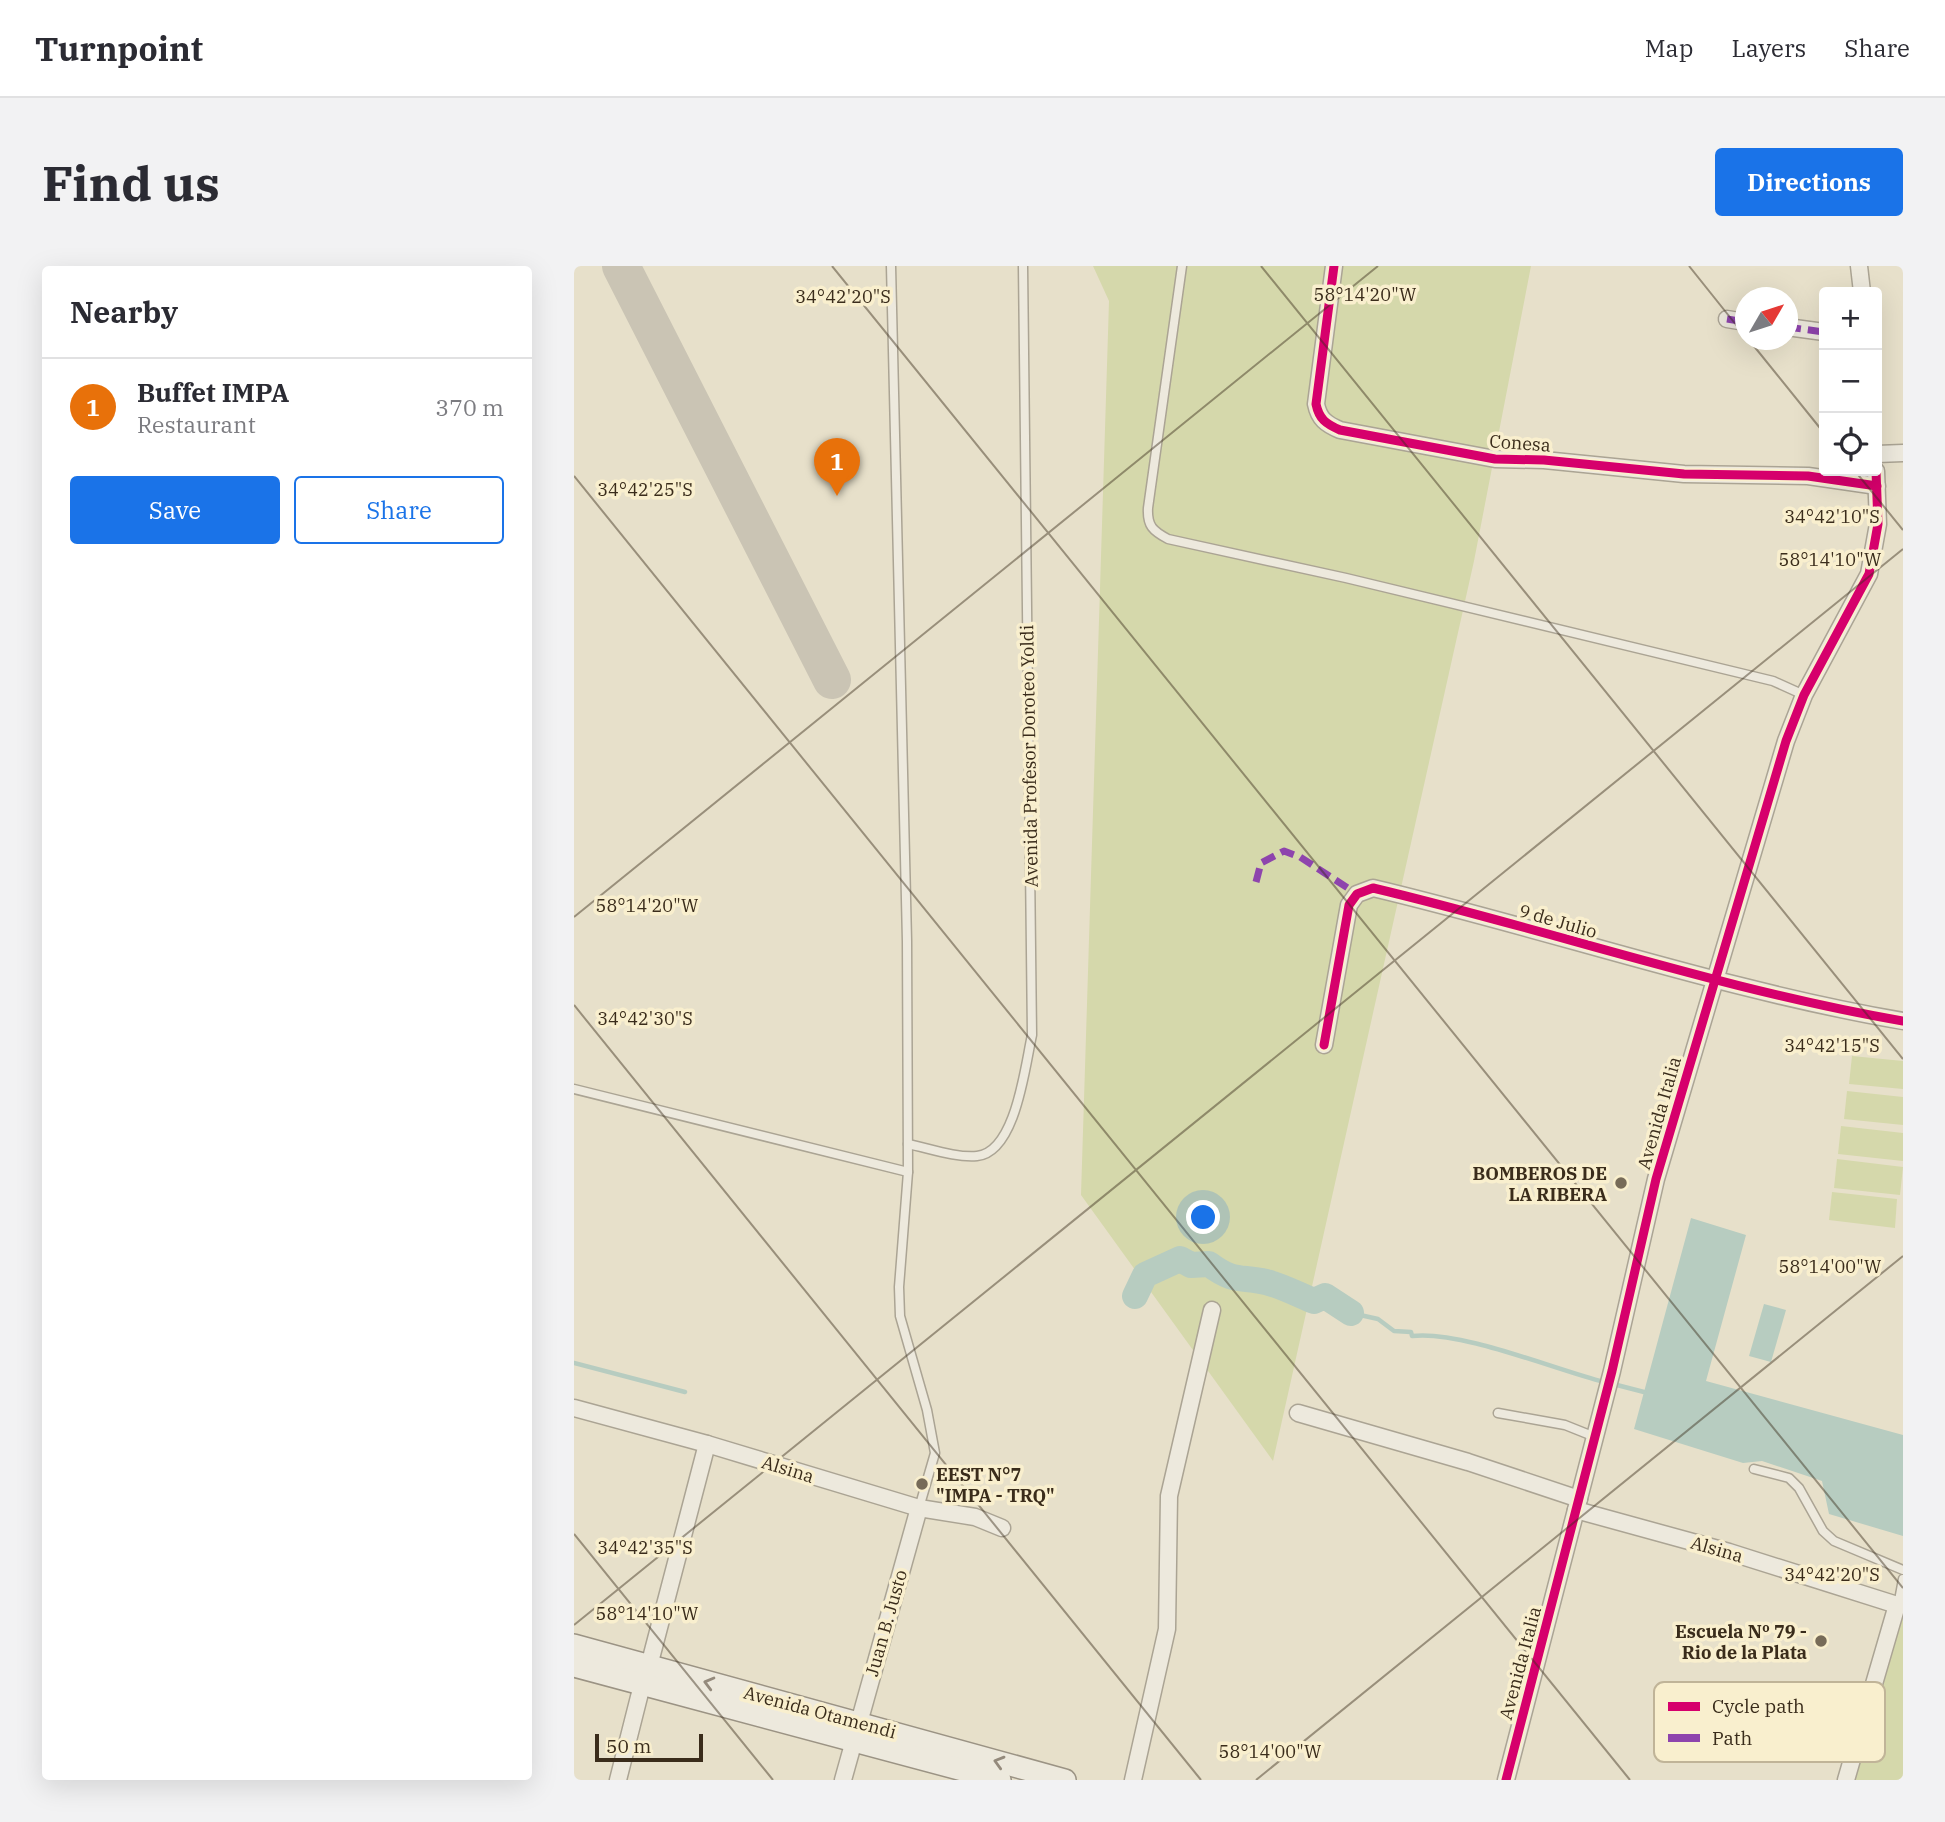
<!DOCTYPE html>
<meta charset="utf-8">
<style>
:root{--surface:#fff;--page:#f2f2f3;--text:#2b2b33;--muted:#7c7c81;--line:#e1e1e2;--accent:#1a73e8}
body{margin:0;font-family:"IBM Plex Serif",serif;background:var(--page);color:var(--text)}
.controls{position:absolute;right:21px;top:21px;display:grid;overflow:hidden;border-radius:7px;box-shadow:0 7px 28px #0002}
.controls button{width:63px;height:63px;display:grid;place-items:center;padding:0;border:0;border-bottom:2px solid var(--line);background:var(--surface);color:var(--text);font:35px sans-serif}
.compass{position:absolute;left:1161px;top:21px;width:63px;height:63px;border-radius:50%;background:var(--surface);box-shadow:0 7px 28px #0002;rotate:51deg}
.scale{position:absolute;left:21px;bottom:18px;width:108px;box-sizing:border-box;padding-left:7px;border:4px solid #3a2c1b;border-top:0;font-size:19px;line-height:24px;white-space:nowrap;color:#3a2c1b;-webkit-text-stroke:5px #f9efce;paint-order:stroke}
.you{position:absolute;left:630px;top:952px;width:24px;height:24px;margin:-18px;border:5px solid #fff;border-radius:50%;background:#1a73e8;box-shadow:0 0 0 10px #1a73e833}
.badge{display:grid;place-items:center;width:46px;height:46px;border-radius:50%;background:var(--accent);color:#fff;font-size:23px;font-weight:700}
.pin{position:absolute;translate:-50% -58px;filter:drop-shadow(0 2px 4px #0008)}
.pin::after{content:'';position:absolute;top:37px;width:24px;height:21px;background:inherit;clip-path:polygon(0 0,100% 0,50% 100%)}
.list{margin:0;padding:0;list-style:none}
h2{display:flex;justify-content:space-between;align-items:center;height:91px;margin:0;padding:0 28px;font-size:30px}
h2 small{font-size:23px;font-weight:400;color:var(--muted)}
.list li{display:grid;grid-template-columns:46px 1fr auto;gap:21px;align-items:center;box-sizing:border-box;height:98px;padding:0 28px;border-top:2px solid var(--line)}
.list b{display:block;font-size:26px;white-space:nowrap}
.list p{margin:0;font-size:23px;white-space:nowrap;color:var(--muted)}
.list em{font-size:23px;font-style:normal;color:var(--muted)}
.actions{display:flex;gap:14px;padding:21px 28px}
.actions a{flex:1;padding:16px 0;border:2px solid var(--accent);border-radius:7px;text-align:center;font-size:24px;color:var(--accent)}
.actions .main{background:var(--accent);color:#fff}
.icon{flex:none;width:38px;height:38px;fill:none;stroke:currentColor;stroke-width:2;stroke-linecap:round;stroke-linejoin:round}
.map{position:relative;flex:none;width:1329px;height:1514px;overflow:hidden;border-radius:7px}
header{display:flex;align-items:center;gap:42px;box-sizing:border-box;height:98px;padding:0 35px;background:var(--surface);border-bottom:2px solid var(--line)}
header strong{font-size:33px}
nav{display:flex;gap:38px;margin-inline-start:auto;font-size:24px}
.intro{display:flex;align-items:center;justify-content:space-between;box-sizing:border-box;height:168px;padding:0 42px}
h1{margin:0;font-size:49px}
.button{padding:18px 32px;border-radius:7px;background:var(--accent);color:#fff;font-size:24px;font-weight:700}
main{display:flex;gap:42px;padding:0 42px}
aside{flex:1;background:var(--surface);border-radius:7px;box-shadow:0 7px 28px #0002}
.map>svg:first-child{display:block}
.green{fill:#d5d8ab}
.water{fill:#b7ccc0}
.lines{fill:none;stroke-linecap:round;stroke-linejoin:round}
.stream{stroke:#b7ccc0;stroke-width:4.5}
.river{stroke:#b7ccc0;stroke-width:26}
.taxiway{stroke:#cac4b4;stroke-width:38}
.service-casing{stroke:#aba494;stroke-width:11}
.minor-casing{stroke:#aba494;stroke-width:19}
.secondary-casing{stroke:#9b9384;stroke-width:24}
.service{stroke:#ede9dd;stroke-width:8}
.minor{stroke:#ede9dd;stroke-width:16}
.secondary{stroke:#ede9dd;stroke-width:21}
.quiet{stroke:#8e44ad;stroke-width:7;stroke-dasharray:14 7;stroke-linecap:butt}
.cycleway-casing{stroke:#f9efce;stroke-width:13}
.cycleway{stroke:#d6006c;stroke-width:9}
.oneway{stroke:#948a7c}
.ticks{fill:none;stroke:#3a2c1b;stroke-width:2;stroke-opacity:0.45}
.poi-dot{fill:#776b58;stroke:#f9efce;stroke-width:2.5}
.labels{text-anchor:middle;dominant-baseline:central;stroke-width:7;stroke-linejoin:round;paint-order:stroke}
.street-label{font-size:18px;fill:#3a2c1b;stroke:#f9efce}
.poi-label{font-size:18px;font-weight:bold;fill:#3a2c1b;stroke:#f9efce;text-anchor:end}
.key{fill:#f9efce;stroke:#c0b498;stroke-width:2}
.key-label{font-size:19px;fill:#3a2c1b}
.ticks-label{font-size:18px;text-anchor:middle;fill:#3a2c1b;stroke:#f9efce;stroke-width:7;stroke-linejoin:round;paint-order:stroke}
</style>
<header>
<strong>Turnpoint</strong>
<nav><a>Map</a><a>Layers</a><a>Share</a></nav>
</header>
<div class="intro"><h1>Find us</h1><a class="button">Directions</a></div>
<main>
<aside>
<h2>Nearby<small></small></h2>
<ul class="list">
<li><span class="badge" style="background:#e8710a">1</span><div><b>Buffet IMPA</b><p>Restaurant</p></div><em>370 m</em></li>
</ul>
<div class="actions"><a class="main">Save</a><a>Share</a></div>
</aside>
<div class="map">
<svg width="1329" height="1514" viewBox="0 0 1329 1514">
<rect width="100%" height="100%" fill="#e7e0ca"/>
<!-- green -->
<g class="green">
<path d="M519,0H957L900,295L699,1195L507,929L535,35Z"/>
<path d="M1278,790L1329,795V823L1275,818Z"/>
<path d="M1273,825L1329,831V859L1270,853Z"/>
<path d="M1267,860L1329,867V895L1264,888Z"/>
<path d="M1263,893L1329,901L1326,929L1260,922Z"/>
<path d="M1258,926L1323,933L1321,962L1255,954Z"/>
<path d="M1329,1344V1514H1279Z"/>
</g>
<!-- water -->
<g class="water">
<path d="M1117,952L1172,969L1132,1115L1329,1169V1270L1255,1248L1248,1215L1188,1195L1169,1197L1060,1163Z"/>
<path d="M1190,1038L1212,1044L1197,1096L1175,1090Z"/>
</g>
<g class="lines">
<!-- stream -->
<g class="stream">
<path d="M777,1047L804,1053L820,1065L837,1066L838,1070C886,1064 979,1103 1030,1116"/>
<path d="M0,1097L111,1126"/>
<path d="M1039,1118L1070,1126"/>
</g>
<!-- river -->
<path class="river" d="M561,1030L571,1009L606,993L617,999L635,998C660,1017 666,1010 692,1016C708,1020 725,1029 740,1035L751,1030L777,1047"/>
<!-- taxiway -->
<path class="taxiway" d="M47,0L258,414"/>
<defs>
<g id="service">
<path d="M317,0L333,675L334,906L325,1021L326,1050L353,1144L361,1187L345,1242"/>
<path d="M608,0L574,242C573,260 579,265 594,273L772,312L1199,415L1230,429"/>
<path d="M0,823L334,906"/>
<path d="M334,878C354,882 382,892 403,890C442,886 451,800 458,769L449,0"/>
<path d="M924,1147L991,1159L1021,1171"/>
<path d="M1180,1203L1215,1212L1225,1222L1249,1265L1260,1275L1329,1304"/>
<path d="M1324,1340L1329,1313"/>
</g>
<g id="minor">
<path d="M760,0L742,138C745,153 752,158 766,164L921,193L970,194L1110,208L1234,210L1303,220"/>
<path d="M1285,0L1288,26"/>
<path d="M1153,53L1171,56"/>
<path d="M1213,61L1250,66"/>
<path d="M1303,188L1329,187"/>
<path d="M750,779L775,639L783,628L799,622C976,664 1149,724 1329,755"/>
<path d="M0,1142L133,1178L345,1242L401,1251L428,1262"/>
<path d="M724,1147L894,1196L1005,1233"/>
<path d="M1002,1244L1155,1286L1323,1339L1272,1514"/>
<path d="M75,1400L133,1178"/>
<path d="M44,1514L68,1419"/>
<path d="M269,1514L345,1242"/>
<path d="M559,1514L593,1363L595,1230L638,1044"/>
<path d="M932,1514L1038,1105L1082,913L1212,475L1230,429L1295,308L1304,258L1302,205"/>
</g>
<g id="secondary">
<path d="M0,1379L491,1514"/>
<path d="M0,1400L426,1514"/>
</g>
</defs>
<!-- service casing -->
<use href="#service" class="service-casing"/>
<!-- minor casing -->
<use href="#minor" class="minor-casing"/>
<!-- secondary casing -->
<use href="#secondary" class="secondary-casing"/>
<!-- service -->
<use href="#service" class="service"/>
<!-- minor -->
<use href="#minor" class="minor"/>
<!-- secondary -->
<use href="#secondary" class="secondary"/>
<!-- quiet -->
<g class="quiet">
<path d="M1153,53L1171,56"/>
<path d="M1213,61L1250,66"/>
<path d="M682,616L687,597L710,585L726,591L783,628"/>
</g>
<defs>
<g id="cycleway">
<path d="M760,0L742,138C745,153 752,158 766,164L921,193L970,194L1110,208L1234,210L1303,220"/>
<path d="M750,779L775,639L783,628L799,622C976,664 1149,724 1329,755"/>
<path d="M932,1514L1038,1105L1082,913L1212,475L1230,429L1295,308L1304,258L1302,205"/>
</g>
</defs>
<!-- cycleway casing -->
<use href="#cycleway" class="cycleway-casing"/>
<!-- cycleway -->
<use href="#cycleway" class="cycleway"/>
</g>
<!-- one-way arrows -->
<defs><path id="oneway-chevron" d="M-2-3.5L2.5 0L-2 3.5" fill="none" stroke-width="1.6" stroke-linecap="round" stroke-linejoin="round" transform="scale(1.75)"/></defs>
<g class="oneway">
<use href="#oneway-chevron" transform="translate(135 1417) rotate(-165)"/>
<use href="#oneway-chevron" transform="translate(425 1496) rotate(-164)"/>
</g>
<!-- ticks -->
<path class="ticks" d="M258,0L1329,1322M687,0L1329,793M1115,0L1171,70M1175,74L1250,167M1281,205L1329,264M0,210L1056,1514M0,651L804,0M0,739L627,1514M0,1268L199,1514M0,1359L1329,283M682,1514L1329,990"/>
<!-- markers -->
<g class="poi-dot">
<circle cx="1047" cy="917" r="7"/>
<circle cx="348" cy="1218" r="7"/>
<circle cx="1247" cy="1375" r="7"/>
</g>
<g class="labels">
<!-- street labels -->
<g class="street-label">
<text transform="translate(946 177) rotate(4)">Conesa</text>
<text transform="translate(455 490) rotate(-91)">Avenida Profesor Doroteo Yoldi</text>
<text transform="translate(984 655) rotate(16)">9 de Julio</text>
<text transform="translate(1085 847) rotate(-74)">Avenida Italia</text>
<text transform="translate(214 1203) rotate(17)">Alsina</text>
<text transform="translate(1143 1283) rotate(16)">Alsina</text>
<text transform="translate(312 1357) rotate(-74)">Juan B. Justo</text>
<text transform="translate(946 1397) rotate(-75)">Avenida Italia</text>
<text transform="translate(246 1446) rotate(15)">Avenida Otamendi</text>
</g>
<!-- poi labels -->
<g class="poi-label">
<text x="1033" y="907">BOMBEROS DE<tspan x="1033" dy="21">LA RIBERA</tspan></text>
<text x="362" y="1208" text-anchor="start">EEST N°7<tspan x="362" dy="21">"IMPA - TRQ"</tspan></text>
<text x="1233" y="1365">Escuela Nº 79 -<tspan x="1233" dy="21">Rio de la Plata</tspan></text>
</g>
</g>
<!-- legend -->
<rect x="1080" y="1416" width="231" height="80" rx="10" class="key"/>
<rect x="1094" y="1436" width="32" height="9" fill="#d6006c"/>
<rect x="1094" y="1468" width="32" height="8" fill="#8e44ad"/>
<g class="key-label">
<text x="1138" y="1447">Cycle path</text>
<text x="1138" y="1479">Path</text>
</g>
<g class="ticks-label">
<text x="791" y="35">58°14'20"W</text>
<text x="269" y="37">34°42'20"S</text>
<text x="71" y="230">34°42'25"S</text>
<text x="1258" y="257">34°42'10"S</text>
<text x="1256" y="300">58°14'10"W</text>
<text x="73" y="646">58°14'20"W</text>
<text x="71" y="759">34°42'30"S</text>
<text x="1258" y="786">34°42'15"S</text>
<text x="1256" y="1007">58°14'00"W</text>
<text x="71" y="1288">34°42'35"S</text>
<text x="1258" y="1315">34°42'20"S</text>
<text x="73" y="1354">58°14'10"W</text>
<text x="696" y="1492">58°14'00"W</text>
</g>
</svg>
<div class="controls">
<button>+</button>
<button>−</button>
<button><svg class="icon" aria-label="locate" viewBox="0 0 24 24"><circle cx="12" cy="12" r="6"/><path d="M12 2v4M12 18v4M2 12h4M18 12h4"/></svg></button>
</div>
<svg class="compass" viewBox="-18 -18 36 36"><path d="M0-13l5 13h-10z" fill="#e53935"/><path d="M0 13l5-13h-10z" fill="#7c7c81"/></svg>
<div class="scale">50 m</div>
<div class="you"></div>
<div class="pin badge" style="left:263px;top:230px;background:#e8710a">1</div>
</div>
</main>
